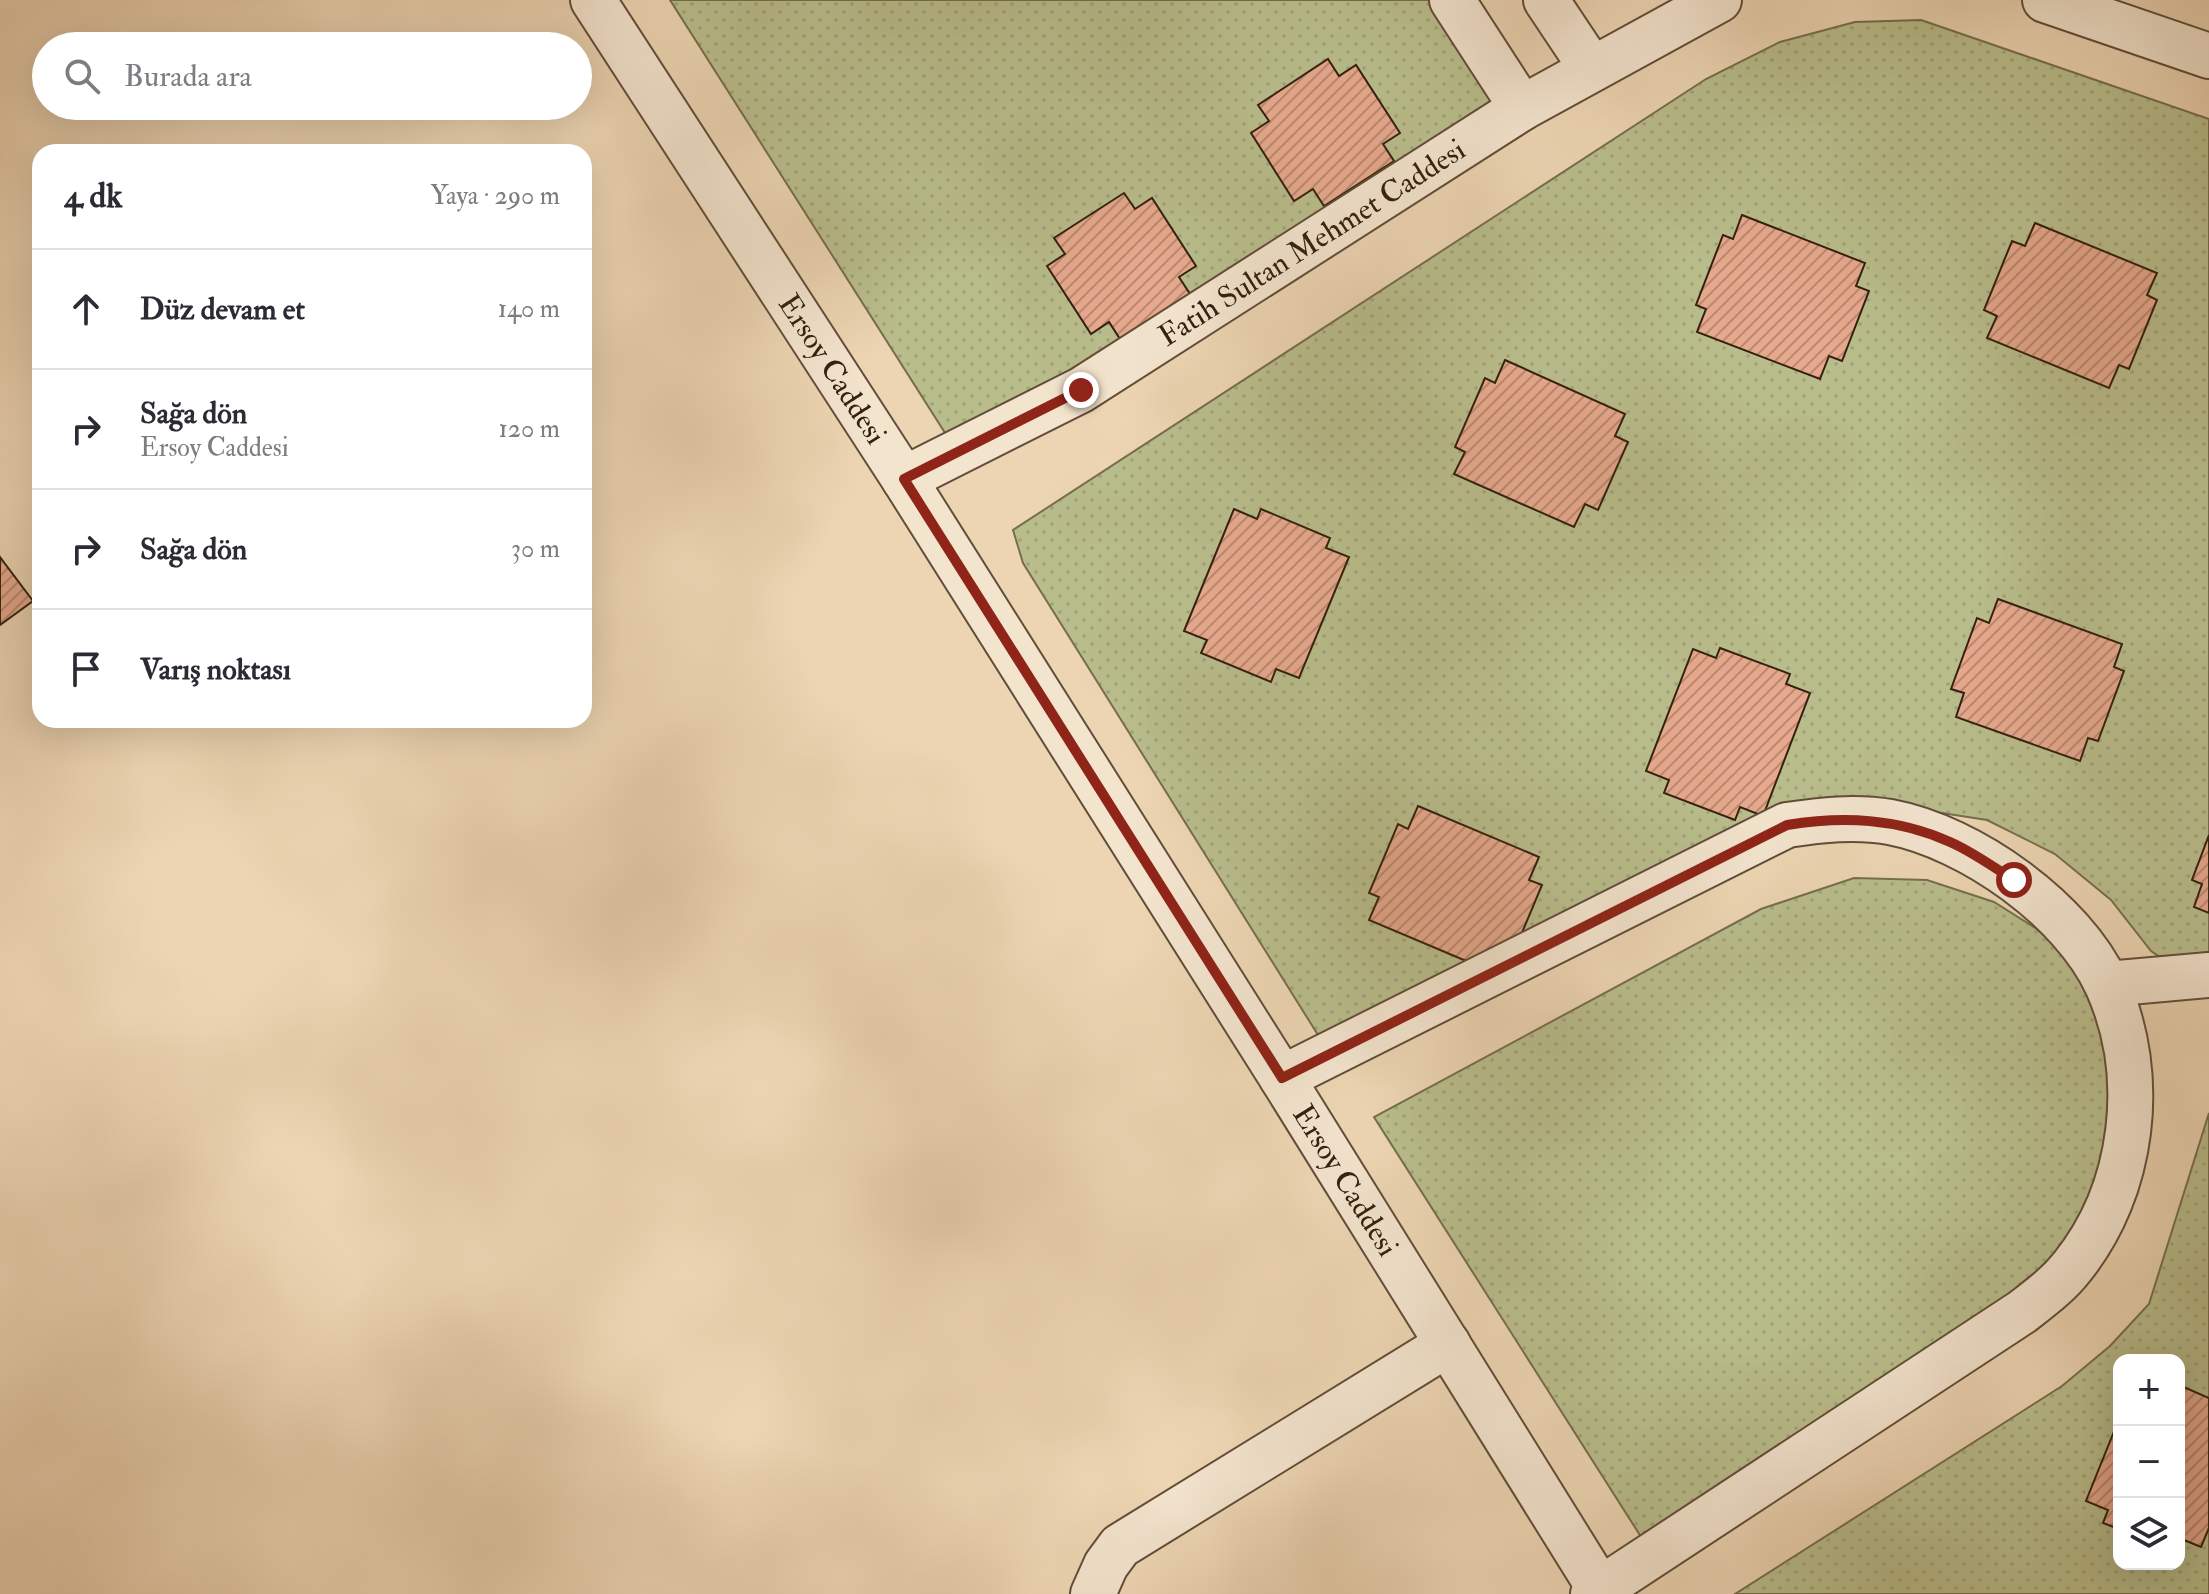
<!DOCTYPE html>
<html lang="tr">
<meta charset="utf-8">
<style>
:root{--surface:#fff;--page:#f7f7f7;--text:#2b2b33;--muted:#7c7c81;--line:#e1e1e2}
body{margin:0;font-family:"IM FELL Double Pica",serif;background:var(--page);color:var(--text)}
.controls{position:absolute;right:24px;bottom:24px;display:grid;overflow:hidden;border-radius:16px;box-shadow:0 8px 32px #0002}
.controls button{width:72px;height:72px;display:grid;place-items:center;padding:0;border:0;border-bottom:2px solid var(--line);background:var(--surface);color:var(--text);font:40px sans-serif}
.stop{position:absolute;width:24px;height:24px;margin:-18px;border:6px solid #8f2418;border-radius:50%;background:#fff}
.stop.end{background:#8f2418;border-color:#fff;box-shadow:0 2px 8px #0008}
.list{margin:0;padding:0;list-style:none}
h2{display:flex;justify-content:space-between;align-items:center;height:104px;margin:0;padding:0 32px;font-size:34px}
h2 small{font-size:26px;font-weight:400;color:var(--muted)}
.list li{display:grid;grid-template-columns:52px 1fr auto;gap:24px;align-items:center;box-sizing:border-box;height:120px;padding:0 32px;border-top:2px solid var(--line)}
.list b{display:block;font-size:30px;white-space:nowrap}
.list p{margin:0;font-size:26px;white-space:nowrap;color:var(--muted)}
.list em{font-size:26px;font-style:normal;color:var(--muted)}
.icon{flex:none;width:44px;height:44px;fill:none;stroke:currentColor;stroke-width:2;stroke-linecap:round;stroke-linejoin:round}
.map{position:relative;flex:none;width:2209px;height:1594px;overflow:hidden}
.search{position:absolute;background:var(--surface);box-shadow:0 8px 32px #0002;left:32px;top:32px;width:560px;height:88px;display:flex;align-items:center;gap:20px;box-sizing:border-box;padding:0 28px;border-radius:44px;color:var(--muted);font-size:30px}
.panel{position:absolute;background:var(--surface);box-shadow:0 8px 32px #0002;left:32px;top:144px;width:560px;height:584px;border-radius:24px}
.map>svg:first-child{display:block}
.grass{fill:url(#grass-dots);stroke:#766e4e;stroke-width:2;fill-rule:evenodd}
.building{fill:url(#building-hatch);stroke:#33200f;stroke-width:2}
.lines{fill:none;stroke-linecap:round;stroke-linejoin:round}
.minor-casing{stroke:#624d38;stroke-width:48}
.minor{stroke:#f3e4ce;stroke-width:44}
.route{stroke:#8f2418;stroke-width:10}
.labels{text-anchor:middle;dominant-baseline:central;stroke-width:6;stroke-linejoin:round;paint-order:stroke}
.street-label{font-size:30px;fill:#33200f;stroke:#f3e4ce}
</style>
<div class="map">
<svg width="2209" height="1594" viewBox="0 0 2209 1594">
<defs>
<pattern id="grass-dots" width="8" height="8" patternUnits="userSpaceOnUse" patternTransform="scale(2)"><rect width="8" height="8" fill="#b9bd8c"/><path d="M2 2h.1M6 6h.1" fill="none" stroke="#a0a278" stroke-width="1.8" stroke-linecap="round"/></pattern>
<pattern id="building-hatch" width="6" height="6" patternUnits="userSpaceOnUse" patternTransform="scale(2)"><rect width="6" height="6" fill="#e7a98d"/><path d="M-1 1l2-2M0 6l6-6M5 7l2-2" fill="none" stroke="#bc8972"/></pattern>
</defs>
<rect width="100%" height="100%" fill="#edd5b3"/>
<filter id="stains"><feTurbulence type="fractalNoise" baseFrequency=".0025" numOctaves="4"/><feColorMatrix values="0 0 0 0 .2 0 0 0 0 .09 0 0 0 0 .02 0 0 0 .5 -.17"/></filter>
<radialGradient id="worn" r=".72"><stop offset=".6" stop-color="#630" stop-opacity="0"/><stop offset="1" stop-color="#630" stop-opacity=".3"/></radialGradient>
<!-- grass -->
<g class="grass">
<path d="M670,0H1435L1505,110L961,458Z"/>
<path d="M1921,20L2209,119V975L2189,977L2151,951L2111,900L2055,854L1987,820L1916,809L1823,817L1328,1051L1023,563L1013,530L1706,79L1780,42L1855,22Z"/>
<path d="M1854,878L1927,880L1994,902L2061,944L2131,1076L2107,1249L1664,1573L1374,1117L1761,909Z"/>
<path d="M2209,1113V1594H1735L2062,1386L2110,1346L2149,1304ZM2119,1360H2179V1564H2119Z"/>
</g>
<!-- building -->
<g class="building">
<path d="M1328,59L1339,76L1356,65L1400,133L1383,144L1394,161L1324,206L1313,189L1294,201L1251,133L1269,121L1258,105Z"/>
<path d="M1124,193L1135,209L1152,198L1196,266L1179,277L1190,294L1120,339L1109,322L1091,334L1047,266L1065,254L1054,238Z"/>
<path d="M1742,215L1865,263L1856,286L1869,291L1842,361L1829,356L1820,379L1697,332L1706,309L1696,305L1723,235L1733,239Z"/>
<path d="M2035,223L2157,273L2147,295L2157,300L2129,369L2119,365L2109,388L1987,338L1997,316L1984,310L2012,241L2025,246Z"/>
<path d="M1505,360L1625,414L1615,436L1628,442L1598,510L1585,504L1574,527L1454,474L1465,452L1455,447L1485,378L1495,383Z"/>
<path d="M1234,509L1257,519L1261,509L1330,538L1326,548L1349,557L1299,678L1276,669L1271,682L1201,653L1207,640L1184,631Z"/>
<path d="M0,557L33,601L0,625Z"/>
<path d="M1998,599L2122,644L2114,667L2124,671L2098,741L2088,738L2080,761L1956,717L1964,693L1951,689L1977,618L1989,623Z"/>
<path d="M1720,648L1790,674L1786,684L1810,693L1763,816L1740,807L1735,820L1664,793L1669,780L1646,771L1693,649L1716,658Z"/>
<path d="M1418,806L1539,857L1529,880L1542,885L1513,954L1490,971L1369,920L1379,897L1369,893L1398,824L1408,829Z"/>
<path d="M2209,835V913L2194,907L2202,884L2192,880Z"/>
<path d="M2179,1385L2209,1398V1528L2201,1547L2179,1538Z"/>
<path d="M2119,1419V1529L2103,1523L2108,1510L2086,1501Z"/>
</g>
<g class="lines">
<defs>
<g id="minor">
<path id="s1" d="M593,0L904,479L1282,1078L1603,1594"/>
<path d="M1452,0L1522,108"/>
<path d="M1546,0L1592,69"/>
<path d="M2045,0L2209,56"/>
<path id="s2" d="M904,479L1081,390L1522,108L1719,0"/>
<path d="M2107,984L2209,975"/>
<path d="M1282,1078L1787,825C1821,820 1855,816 1890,822C1970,837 2073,910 2107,985C2148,1076 2134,1190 2072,1267C2058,1285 2040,1298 2022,1312L1593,1594"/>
<path d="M1093,1594L1106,1565L1120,1546L1448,1344"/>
</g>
</defs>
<!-- minor casing -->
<use href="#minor" class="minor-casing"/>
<!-- minor -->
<use href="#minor" class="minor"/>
</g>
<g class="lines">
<!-- route -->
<path class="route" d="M1081,390L904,479L1282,1078L1787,825C1843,816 1897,818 1950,842C1973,852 1993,867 2014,880"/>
</g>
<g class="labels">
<!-- street labels -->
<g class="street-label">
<text stroke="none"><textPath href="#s2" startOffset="472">Fatih Sultan Mehmet Caddesi</textPath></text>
<text stroke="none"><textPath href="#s1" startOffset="440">Ersoy Caddesi</textPath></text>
<text stroke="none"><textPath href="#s1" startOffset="1400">Ersoy Caddesi</textPath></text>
</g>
</g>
<rect width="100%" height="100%" filter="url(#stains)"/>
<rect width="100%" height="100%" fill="url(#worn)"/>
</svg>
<div class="controls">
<button>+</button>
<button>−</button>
<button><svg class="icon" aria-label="layers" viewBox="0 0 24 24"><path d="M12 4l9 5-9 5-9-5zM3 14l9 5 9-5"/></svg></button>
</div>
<div class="stop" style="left:2014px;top:880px"></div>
<div class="stop end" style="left:1081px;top:390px"></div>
<div class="search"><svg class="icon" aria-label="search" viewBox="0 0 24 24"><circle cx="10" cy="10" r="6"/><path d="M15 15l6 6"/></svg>Burada ara</div>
<section class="panel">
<h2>4 dk<small>Yaya · 290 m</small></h2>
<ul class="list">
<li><svg class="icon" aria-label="ahead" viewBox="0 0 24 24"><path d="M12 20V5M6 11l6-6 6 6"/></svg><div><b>Düz devam et</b></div><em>140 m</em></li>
<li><svg class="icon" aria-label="right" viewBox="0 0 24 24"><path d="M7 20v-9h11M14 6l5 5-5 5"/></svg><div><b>Sağa dön</b><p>Ersoy Caddesi</p></div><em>120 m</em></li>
<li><svg class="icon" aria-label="right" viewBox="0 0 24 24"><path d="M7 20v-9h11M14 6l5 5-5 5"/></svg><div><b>Sağa dön</b></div><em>30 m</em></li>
<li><svg class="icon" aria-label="arrive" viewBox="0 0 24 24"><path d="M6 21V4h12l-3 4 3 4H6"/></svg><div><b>Varış noktası</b></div></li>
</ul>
</section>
</div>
